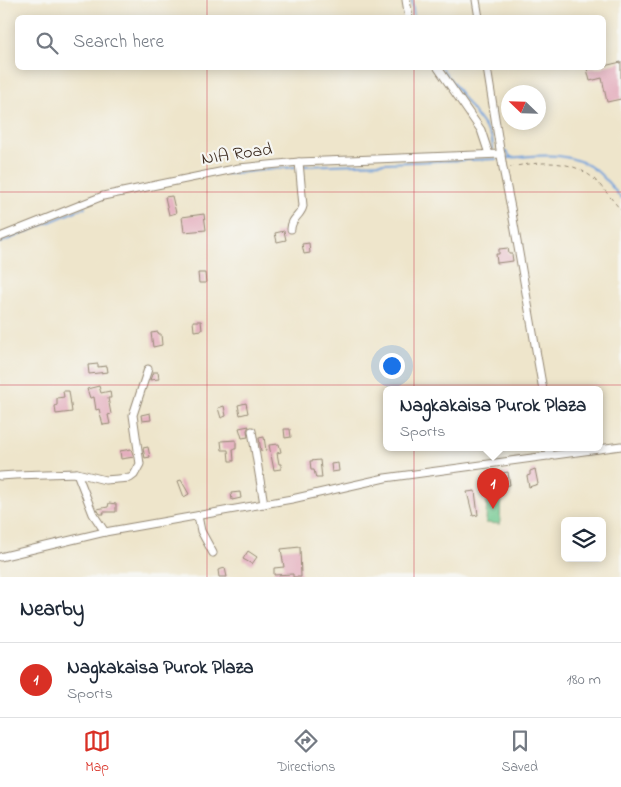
<!DOCTYPE html>
<style>
:root{--surface:#fff;--page:#f6f6f7;--text:#1f2937;--muted:#747a83;--line:#e0e1e3;--accent:#d93025}
body{margin:0;font-family:"Indie Flower",sans-serif;background:var(--page);color:var(--text)}
.controls{position:absolute;right:15px;bottom:15px;display:grid;overflow:hidden;border-radius:8px;box-shadow:0 2px 12px #0003}
.controls button{width:45px;height:45px;display:grid;place-items:center;padding:0;border:0;border-bottom:1px solid var(--line);background:var(--surface);color:var(--text);font:25px sans-serif}
.compass{position:absolute;left:501px;top:85px;width:45px;height:45px;border-radius:50%;background:var(--surface);box-shadow:0 2px 12px #0003;rotate:293deg}
.you{position:absolute;left:391px;top:365px;width:18px;height:18px;margin:-12px;border:4px solid #fff;border-radius:50%;background:#1a73e8;box-shadow:0 0 0 8px #1a73e833}
.badge{display:grid;place-items:center;width:32px;height:32px;border-radius:50%;background:var(--accent);color:#fff;font-size:16px;font-weight:700}
.pin{position:absolute;translate:-50% -41px;filter:drop-shadow(0 1px 2px #0008)}
.pin::after{content:'';position:absolute;top:26px;width:18px;height:15px;background:inherit;clip-path:polygon(0 0,100% 0,50% 100%)}
.popup{position:absolute;left:383px;top:386px;width:220px;height:65px;box-sizing:border-box;display:grid;place-content:center;border-radius:8px;background:var(--surface);filter:drop-shadow(0 1px 4px #0005);font-size:16px;white-space:nowrap;color:var(--muted)}
.popup b{font-size:19px;color:var(--text)}
.popup::after{content:'';position:absolute;left:50%;top:100%;margin-left:-10px;border:10px solid transparent;border-top-color:var(--surface)}
.list{margin:0;padding:0;list-style:none}
h2{display:flex;justify-content:space-between;align-items:center;height:65px;margin:0;padding:0 20px;font-size:21px}
h2 small{font-size:16px;font-weight:400;color:var(--muted)}
.list li{display:grid;grid-template-columns:32px 1fr auto;gap:15px;align-items:center;box-sizing:border-box;height:75px;padding:0 20px;border-top:1px solid var(--line)}
.list b{display:block;font-size:19px;white-space:nowrap}
.list p{margin:0;font-size:16px;white-space:nowrap;color:var(--muted)}
.list em{font-size:16px;font-style:normal;color:var(--muted)}
.icon{flex:none;width:28px;height:28px;fill:none;stroke:currentColor;stroke-width:2;stroke-linecap:round;stroke-linejoin:round}
.map{position:relative;flex:none;width:621px;height:577px;overflow:hidden}
.search{position:absolute;background:var(--surface);box-shadow:0 2px 12px #0003;left:15px;right:15px;top:15px;height:55px;display:flex;align-items:center;gap:12px;box-sizing:border-box;padding:0 18px;border-radius:8px;color:var(--muted);font-size:19px}
.sheet{height:140px;background:var(--surface)}
nav{display:flex;justify-content:space-around;align-items:center;box-sizing:border-box;height:70px;border-top:1px solid var(--line);background:var(--surface);font-size:14px;color:var(--muted)}
nav a{display:grid;justify-items:center;gap:2px}
nav .on{color:var(--accent)}
.map>svg:first-child{display:block}
.green{fill:#70c88f;stroke:#567956}
.lines{fill:none;stroke-linecap:round;stroke-linejoin:round}
.stream{stroke:#72a2dc;stroke-width:2}
.building{fill:#e4afbe}
.minor-casing{stroke:#948874;stroke-width:9}
.path{stroke:#948874;stroke-width:1;stroke-dasharray:4 4;stroke-linecap:butt}
.minor{stroke:#fff;stroke-width:7}
.grid{fill:none;stroke:#d1495b;stroke-width:1;stroke-opacity:0.55}
.labels{text-anchor:middle;dominant-baseline:central;stroke-width:4.5;stroke-linejoin:round;paint-order:stroke}
.street-label{font-size:18px;fill:#3b2a1e;stroke:#f6f6f2}
</style>
<div class="map">
<svg width="621" height="577" viewBox="0 0 621 577">
<rect width="100%" height="100%" fill="#f6f6f2"/>
<filter id="ink" filterUnits="userSpaceOnUse"><feTurbulence type="fractalNoise" baseFrequency=".02" numOctaves="2"/><feDisplacementMap in="SourceGraphic" scale="10" xChannelSelector="R" yChannelSelector="G"/><feConvolveMatrix kernelMatrix="1 2 1 2 8 2 1 2 1" color-interpolation-filters="sRGB"/></filter>
<filter id="wash" filterUnits="userSpaceOnUse"><feTurbulence type="fractalNoise" baseFrequency=".0096" numOctaves="4" result="noise"/><feDisplacementMap in="SourceGraphic" scale="20" xChannelSelector="R" yChannelSelector="G"/><feGaussianBlur stdDeviation="1.12" result="paint"/><feColorMatrix in="noise" values="0 0 0 0 0 0 0 0 0 0 0 0 0 0 0 0 0 1.4 0 .05"/><feComposite in="paint" operator="in"/></filter>
<g filter="url(#wash)">
<rect width="100%" height="100%" fill="#eee5cb"/>
<!-- green -->
<path class="green" d="M487,493L501,494L500,524L486,523Z"/>
<g class="lines">
<!-- stream -->
<g class="stream">
<path d="M412,0L414,18"/>
<path d="M442,68L489,133L492,138L493,149"/>
<path d="M505,151L512,158"/>
<path d="M506,158C538,156 571,149 598,172C607,180 614,189 621,198"/>
<path d="M303,166L496,159"/>
<path d="M226,174L295,167"/>
<path d="M0,243L85,207"/>
</g>
</g>
<g id="blocks">
<!-- building -->
<g class="building">
<path d="M621,62V99L607,102L602,78L590,81L587,69L604,68V66Z"/>
<path d="M172,196L176,213L169,215L165,197Z"/>
<path d="M204,214L206,230L184,232L182,217Z"/>
<path d="M284,231L286,240L277,242L275,233Z"/>
<path d="M309,243L310,253L304,254L302,244Z"/>
<path d="M508,248L509,254H512L513,261L497,263L496,254H499V249Z"/>
<path d="M198,273H205L206,283H199Z"/>
<path d="M193,321H201L202,330L194,331Z"/>
<path d="M158,332L159,334H161L162,345L153,347L151,333Z"/>
<path d="M98,364V367L107,366L108,372L89,374L88,365Z"/>
<path d="M153,372H158L159,379L150,380Z"/>
<path d="M99,386L101,393L110,391L111,398H108L111,414L108,415L110,424L103,425L99,409L96,410L94,397L90,398L87,389Z"/>
<path d="M63,391H69L72,412L56,414L55,406L57,405V398L64,397Z"/>
<path d="M246,403L248,413L240,415L238,405Z"/>
<path d="M224,406L226,416L221,418L218,408Z"/>
<path d="M150,413L151,420L142,421L141,415Z"/>
<path d="M249,426L247,430L248,437L242,438L239,428Z"/>
<path d="M284,429H290L291,437L285,438Z"/>
<path d="M264,437L266,450L261,451L259,438Z"/>
<path d="M236,440V449H233L234,461H229L228,450H222L221,441Z"/>
<path d="M279,444L281,452L277,453L279,464H281V469L274,470L269,445Z"/>
<path d="M148,447L150,457L145,458L143,448Z"/>
<path d="M131,449L134,457L121,459L120,451Z"/>
<path d="M320,460L322,478H316L314,470H311L310,461Z"/>
<path d="M338,463L339,471L332,472L331,464Z"/>
<path d="M535,469L538,484L529,487L527,476L530,475V471Z"/>
<path d="M508,472L510,485L502,486L500,476H503L502,473Z"/>
<path d="M181,480L189,494L184,497L178,481Z"/>
<path d="M475,491L478,515L473,516L467,492Z"/>
<path d="M240,492L241,498L232,500L231,493Z"/>
<path d="M109,503L116,504V512H103L104,514H100L97,509L108,507Z"/>
<path d="M300,547L301,577H293V574L274,575V568L284,567L281,549Z"/>
<path d="M248,551L257,557L252,564L243,559Z"/>
<path d="M225,568L227,577H219L218,570Z"/>
</g>
</g>
</g>
<g filter="url(#ink)">
<use href="#blocks" fill-opacity="0" stroke="#948874" stroke-width="1"/>
<g class="lines">
<defs>
<g id="minor">
<path d="M406,0L409,18"/>
<path d="M476,0L479,18"/>
<path d="M438,68L481,130L489,154"/>
<path d="M487,68L503,168L512,213L543,390"/>
<path d="M291,229C291,218 301,216 303,206L299,162"/>
<path d="M0,237L103,196L239,168L299,162L501,154"/>
<path d="M252,431L264,504"/>
<path d="M549,448L550,456"/>
<path d="M77,473L93,514L105,532"/>
<path d="M0,476L15,475L77,473L105,480L130,478L134,475L140,464L133,415L148,369"/>
<path d="M198,516L201,531L213,553"/>
<path d="M0,557L105,532L292,499L385,478L621,446"/>
</g>
</defs>
<!-- minor casing -->
<use href="#minor" class="minor-casing"/>
<!-- path -->
<path class="path" d="M510,167C538,162 569,158 593,178C603,187 612,200 621,210"/>
<!-- minor -->
<use href="#minor" class="minor"/>
</g>
</g>
<!-- grid -->
<path class="grid" d="M207,0V18M414,0V18M207,68V577M414,68V577M0,192H621M0,385H621"/>
<g class="labels">
<!-- street labels -->
<g class="street-label">
<text transform="translate(237 155) rotate(-8)">NIA Road</text>
</g>
</g>
</svg>
<div class="controls">
<button><svg class="icon" aria-label="layers" viewBox="0 0 24 24"><path d="M12 4l9 5-9 5-9-5zM3 14l9 5 9-5"/></svg></button>
</div>
<svg class="compass" viewBox="-18 -18 36 36"><path d="M0-13l5 13h-10z" fill="#e53935"/><path d="M0 13l5-13h-10z" fill="#747a83"/></svg>
<div class="you"></div>
<div class="pin badge" style="left:493px;top:509px">1</div>
<div class="popup"><b>Nagkakaisa Purok Plaza</b>Sports</div>
<div class="search"><svg class="icon" aria-label="search" viewBox="0 0 24 24"><circle cx="10" cy="10" r="6"/><path d="M15 15l6 6"/></svg>Search here</div>
</div>
<section class="sheet">
<h2>Nearby<small></small></h2>
<ul class="list">
<li><span class="badge">1</span><div><b>Nagkakaisa Purok Plaza</b><p>Sports</p></div><em>180 m</em></li>
</ul>
</section>
<nav>
<a class="on"><svg class="icon" aria-label="map" viewBox="0 0 24 24"><path d="M3 6l6-2 6 2 6-2v14l-6 2-6-2-6 2zM9 4v14M15 6v14"/></svg>Map</a>
<a><svg class="icon" aria-label="directions" viewBox="0 0 24 24"><path d="M12 3l9 9-9 9-9-9zM9 14v-3h6M13 9l2 2-2 2"/></svg>Directions</a>
<a><svg class="icon" aria-label="saved" viewBox="0 0 24 24"><path d="M7 4h10v16l-5-4-5 4z"/></svg>Saved</a>
</nav>
